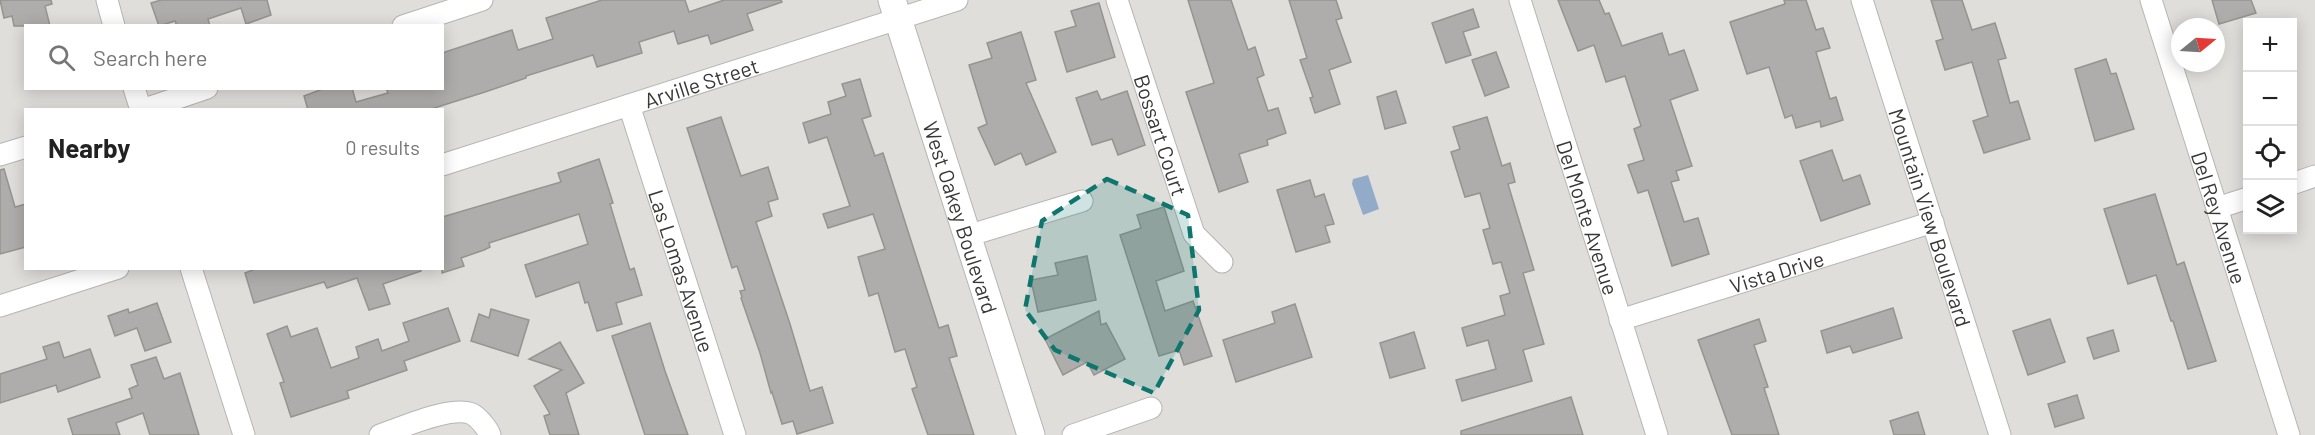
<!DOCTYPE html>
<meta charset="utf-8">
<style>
:root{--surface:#fff;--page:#f2f2f2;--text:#222;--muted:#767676;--line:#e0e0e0}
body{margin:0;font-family:Barlow,sans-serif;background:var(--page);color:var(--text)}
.controls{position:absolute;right:18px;top:18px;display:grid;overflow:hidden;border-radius:0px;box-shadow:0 3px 15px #0003}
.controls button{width:54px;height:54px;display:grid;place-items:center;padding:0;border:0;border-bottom:2px solid var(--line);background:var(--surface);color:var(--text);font:30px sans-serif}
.compass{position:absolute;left:2171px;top:18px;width:54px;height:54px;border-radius:50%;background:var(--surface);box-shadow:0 3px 15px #0003;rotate:72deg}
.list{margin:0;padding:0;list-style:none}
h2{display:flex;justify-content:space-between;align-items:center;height:78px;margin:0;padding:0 24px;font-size:26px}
h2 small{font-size:20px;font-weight:400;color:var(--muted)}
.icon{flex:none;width:33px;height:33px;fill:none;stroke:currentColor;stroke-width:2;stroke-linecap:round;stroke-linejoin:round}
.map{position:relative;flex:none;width:2315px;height:435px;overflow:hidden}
.search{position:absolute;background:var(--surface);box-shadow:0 3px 15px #0003;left:24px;top:24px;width:420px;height:66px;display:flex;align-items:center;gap:15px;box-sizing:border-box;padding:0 21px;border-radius:0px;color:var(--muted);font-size:22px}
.panel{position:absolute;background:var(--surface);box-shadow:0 3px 15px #0003;left:24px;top:108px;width:420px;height:162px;border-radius:0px}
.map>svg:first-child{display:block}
.water{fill:#92abc8}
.building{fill:#afadab;stroke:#959491;stroke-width:1.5}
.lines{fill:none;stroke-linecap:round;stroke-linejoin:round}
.minor-casing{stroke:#b7b5b3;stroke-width:23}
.major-casing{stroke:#b7b5b3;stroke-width:29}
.minor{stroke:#fff;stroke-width:21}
.major{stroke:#fff;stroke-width:27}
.marked{fill:#0f766e;fill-opacity:0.2;stroke:#0f766e;stroke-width:4.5;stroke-dasharray:12 8;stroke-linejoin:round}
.labels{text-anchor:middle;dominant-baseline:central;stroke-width:4.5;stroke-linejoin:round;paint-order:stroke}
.street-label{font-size:21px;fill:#393837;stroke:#e0dedb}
</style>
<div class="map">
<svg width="2315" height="435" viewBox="0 0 2315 435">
<rect width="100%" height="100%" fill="#e0dedb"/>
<!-- water -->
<path class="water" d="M1368,175L1379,209L1363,215L1352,184L1353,179Z"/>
<!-- building -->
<g class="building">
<path d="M0,0H51L52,4L45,6L50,26H14L12,16L4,18Z"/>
<path d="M161,0H267L271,15L246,24L241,8L208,19L210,26H177L175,21L159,26L151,3Z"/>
<path d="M602,0H685L689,12L724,0H781L782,2L747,14L753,30L711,44L708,35L678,44L674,31L639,42L642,53L597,67L593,55L526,76V78L485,92L428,110H308L304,96L325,88H352L356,102L388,93L386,88H442V53L512,30L518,50L553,39L546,18Z"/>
<path d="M1188,0H1231L1248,50L1255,47L1264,75L1257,78L1268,111L1278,108L1286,133L1267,140L1268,145L1239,154L1248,182L1219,192L1186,92L1214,83Z"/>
<path d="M1289,0H1336L1342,18L1336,20L1351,62L1329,70L1340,104L1315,113L1310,98L1313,97L1300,60L1307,58Z"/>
<path d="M1558,0H1599L1605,14L1609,13L1622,46L1662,33L1669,55L1684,50L1698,90L1670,100L1692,166L1676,171L1679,180L1671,182L1684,222L1698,218L1709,254L1672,266L1648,190L1638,193L1628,165L1644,160L1634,129L1641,126L1625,76L1606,82L1594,45L1578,51Z"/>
<path d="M1784,0H1806L1816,30L1823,28L1830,48L1816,52L1830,99L1836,97L1843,120L1821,127L1820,121L1796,128L1792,115L1785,118L1769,67L1747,74L1730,22L1785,4Z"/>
<path d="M1931,0H1962L1972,30L1995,23L2006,58L1998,60L2010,103L2018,101L2030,139L1984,153L1973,121L1988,116L1972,62L1945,70L1936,41L1943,39Z"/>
<path d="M2212,0H2251L2256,13L2219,24Z"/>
<path d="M1099,3L1115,57L1067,72L1055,32L1076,26L1071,11Z"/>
<path d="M1473,9L1479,27L1463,32L1471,55L1446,63L1432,23Z"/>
<path d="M1021,32L1036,80L1026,83L1056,152L1026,165L1021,153L995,165L978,128L987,124L969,65L992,58L987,43Z"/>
<path d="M1496,52L1509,87L1485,96L1472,60Z"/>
<path d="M2106,59L2111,74L2116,73L2134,129L2095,141L2075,69Z"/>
<path d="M860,79L871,116L862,119L875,156L883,153L939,328L948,325L957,356L949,358L974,435H928L912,389L917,387L905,349L895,352L878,293L869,296L858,257L885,249L873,214L828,228L823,214L850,206L827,137L809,143L803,123L831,114L828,102L846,96L842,84Z"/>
<path d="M1097,91L1101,100L1127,91L1145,145L1118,155L1112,139L1092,145L1076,98Z"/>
<path d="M1396,91L1406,123L1385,129L1377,97Z"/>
<path d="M721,117L741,176L768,167L778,199L768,202L772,216L756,222L790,324L810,391L822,387L833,423L797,434L793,421L782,424L772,392L771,393L760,353L741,298L742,297L740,291L745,290L737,266L732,268L687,128Z"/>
<path d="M1487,117L1502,166L1510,163L1515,182L1508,184L1534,270L1523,273L1544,344L1523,350L1532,381L1462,401L1456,380L1496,369L1488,340L1467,346L1462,328L1505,315L1500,296L1510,293L1501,262L1493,264L1483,230L1490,228L1480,193L1465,197L1451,152L1460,149L1453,127Z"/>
<path d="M1832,150L1843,181L1860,175L1870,204L1821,221L1800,161Z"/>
<path d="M599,159L613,203L610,204L630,270L634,268L642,295L616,303L622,324L597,331L588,302L585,303L579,282L536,297L525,265L588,244L579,214L489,243L490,247L484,250L461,258L464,266L442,273V217L561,182L558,173Z"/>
<path d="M4,169L15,207L26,204V247L0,254V170Z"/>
<path d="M1310,180L1315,197L1324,194L1334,224L1325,226L1330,242L1296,252L1277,190Z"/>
<path d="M2155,194L2177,265L2184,262L2216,361L2188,369L2173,321H2171L2156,275L2128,284L2104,209Z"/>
<path d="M1164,207L1184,271L1156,281L1165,311L1193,301L1212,356L1184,365L1179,350L1159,356L1120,235L1141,228L1137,215Z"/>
<path d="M1087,256L1096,300L1038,312L1031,280L1058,275L1055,263Z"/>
<path d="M258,268H420L421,271L383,284L390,304L369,310L357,278L327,288L324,282L254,303L245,273Z"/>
<path d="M157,303L171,342L145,351L137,328L115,336L108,316L128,309L129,313Z"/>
<path d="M1295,304L1312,357L1236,382L1223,340L1275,323L1272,312Z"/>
<path d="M448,308L460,341L404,361L407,370L347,391L349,398L291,417L280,383L284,382L267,334L287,326L291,337L317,328L331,368L359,358L356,347L378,339L382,351L409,341L403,323Z"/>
<path d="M1893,308L1902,338L1853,353L1850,346L1827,353L1821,331Z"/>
<path d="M491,309L529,320L518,356L471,341L479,314L489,318Z"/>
<path d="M1099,311L1101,325L1106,323L1125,359L1094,375L1087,362L1063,375L1045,339Z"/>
<path d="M1759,319L1766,341L1754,345L1768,387L1764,388L1779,435H1732L1698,340Z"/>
<path d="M2050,319L2065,362L2028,375L2013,331Z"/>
<path d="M650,323L665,371L688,435H645L612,336Z"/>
<path d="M2113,330L2119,351L2094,359L2087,338Z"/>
<path d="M1414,332L1425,368L1390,378L1380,343Z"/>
<path d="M59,342L64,358L90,349L100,377L58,392L56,385L0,403V374L47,359L43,347Z"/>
<path d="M560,342L584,383L566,393L579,435H550L544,416L550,414L534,386L562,370L529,359Z"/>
<path d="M156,357L164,379L180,373L199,435H150L143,413L116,423L120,435H73L68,419L132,398L129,389L138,385L131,365Z"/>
<path d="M2077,395L2084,418L2055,427L2048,404Z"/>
<path d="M1571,397L1583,435H1461V431Z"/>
<path d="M1918,412L1925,435H1894L1890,421Z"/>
</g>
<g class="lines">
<defs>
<g id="minor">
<path d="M107,0L114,26"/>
<path id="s1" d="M1117,0L1194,234L1222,262"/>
<path id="s2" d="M1520,0L1657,435"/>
<path id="s3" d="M1862,0L2000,435"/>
<path id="s4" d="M2151,0L2289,435"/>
<path d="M403,26L482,0"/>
<path d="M134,88L141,110"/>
<path id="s5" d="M629,105L735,435"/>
<path d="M142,110L207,88"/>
<path d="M0,155L26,147"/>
<path id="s6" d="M442,165L957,0"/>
<path d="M2292,184L2315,176"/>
<path d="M2217,208L2248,198"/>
<path d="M967,236L1082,201"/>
<path d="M191,268L244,435"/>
<path d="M0,306L118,268"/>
<path id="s7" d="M1620,320L1933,222"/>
<path d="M380,435C401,428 451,405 472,414C478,417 488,429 490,435"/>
<path d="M1073,435L1151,408"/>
</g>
<g id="major">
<path id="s8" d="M892,0L1031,435"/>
</g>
</defs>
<!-- minor casing -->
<use href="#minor" class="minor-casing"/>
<!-- major casing -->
<use href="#major" class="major-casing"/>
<!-- minor -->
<use href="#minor" class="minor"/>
<!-- major -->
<use href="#major" class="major"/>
</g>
<!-- marked area -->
<path class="marked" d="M1107,179L1188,215L1199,310L1154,393L1055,350L1025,310L1042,221Z"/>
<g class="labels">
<!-- street labels -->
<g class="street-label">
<text stroke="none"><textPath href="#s6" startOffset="272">Arville Street</textPath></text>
<text stroke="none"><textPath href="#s1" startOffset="142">Bossart Court</textPath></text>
<text stroke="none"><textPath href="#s3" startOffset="228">Mountain View Boulevard</textPath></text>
<text stroke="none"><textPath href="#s8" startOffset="228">West Oakey Boulevard</textPath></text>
<text stroke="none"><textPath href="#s2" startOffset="228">Del Monte Avenue</textPath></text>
<text stroke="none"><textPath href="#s4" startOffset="228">Del Rey Avenue</textPath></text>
<text stroke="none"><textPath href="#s5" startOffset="174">Las Lomas Avenue</textPath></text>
<text stroke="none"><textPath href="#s7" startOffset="164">Vista Drive</textPath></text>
</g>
</g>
</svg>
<div class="controls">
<button>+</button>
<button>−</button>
<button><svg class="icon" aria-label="locate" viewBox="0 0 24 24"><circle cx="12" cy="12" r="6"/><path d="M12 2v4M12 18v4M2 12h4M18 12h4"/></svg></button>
<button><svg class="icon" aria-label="layers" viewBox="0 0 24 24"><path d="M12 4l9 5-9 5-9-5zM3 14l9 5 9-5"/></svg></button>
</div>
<svg class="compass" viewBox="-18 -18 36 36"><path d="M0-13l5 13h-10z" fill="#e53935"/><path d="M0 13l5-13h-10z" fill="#767676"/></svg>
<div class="search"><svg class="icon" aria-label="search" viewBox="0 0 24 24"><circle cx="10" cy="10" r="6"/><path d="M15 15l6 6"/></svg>Search here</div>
<section class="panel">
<h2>Nearby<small>0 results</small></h2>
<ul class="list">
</ul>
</section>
</div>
